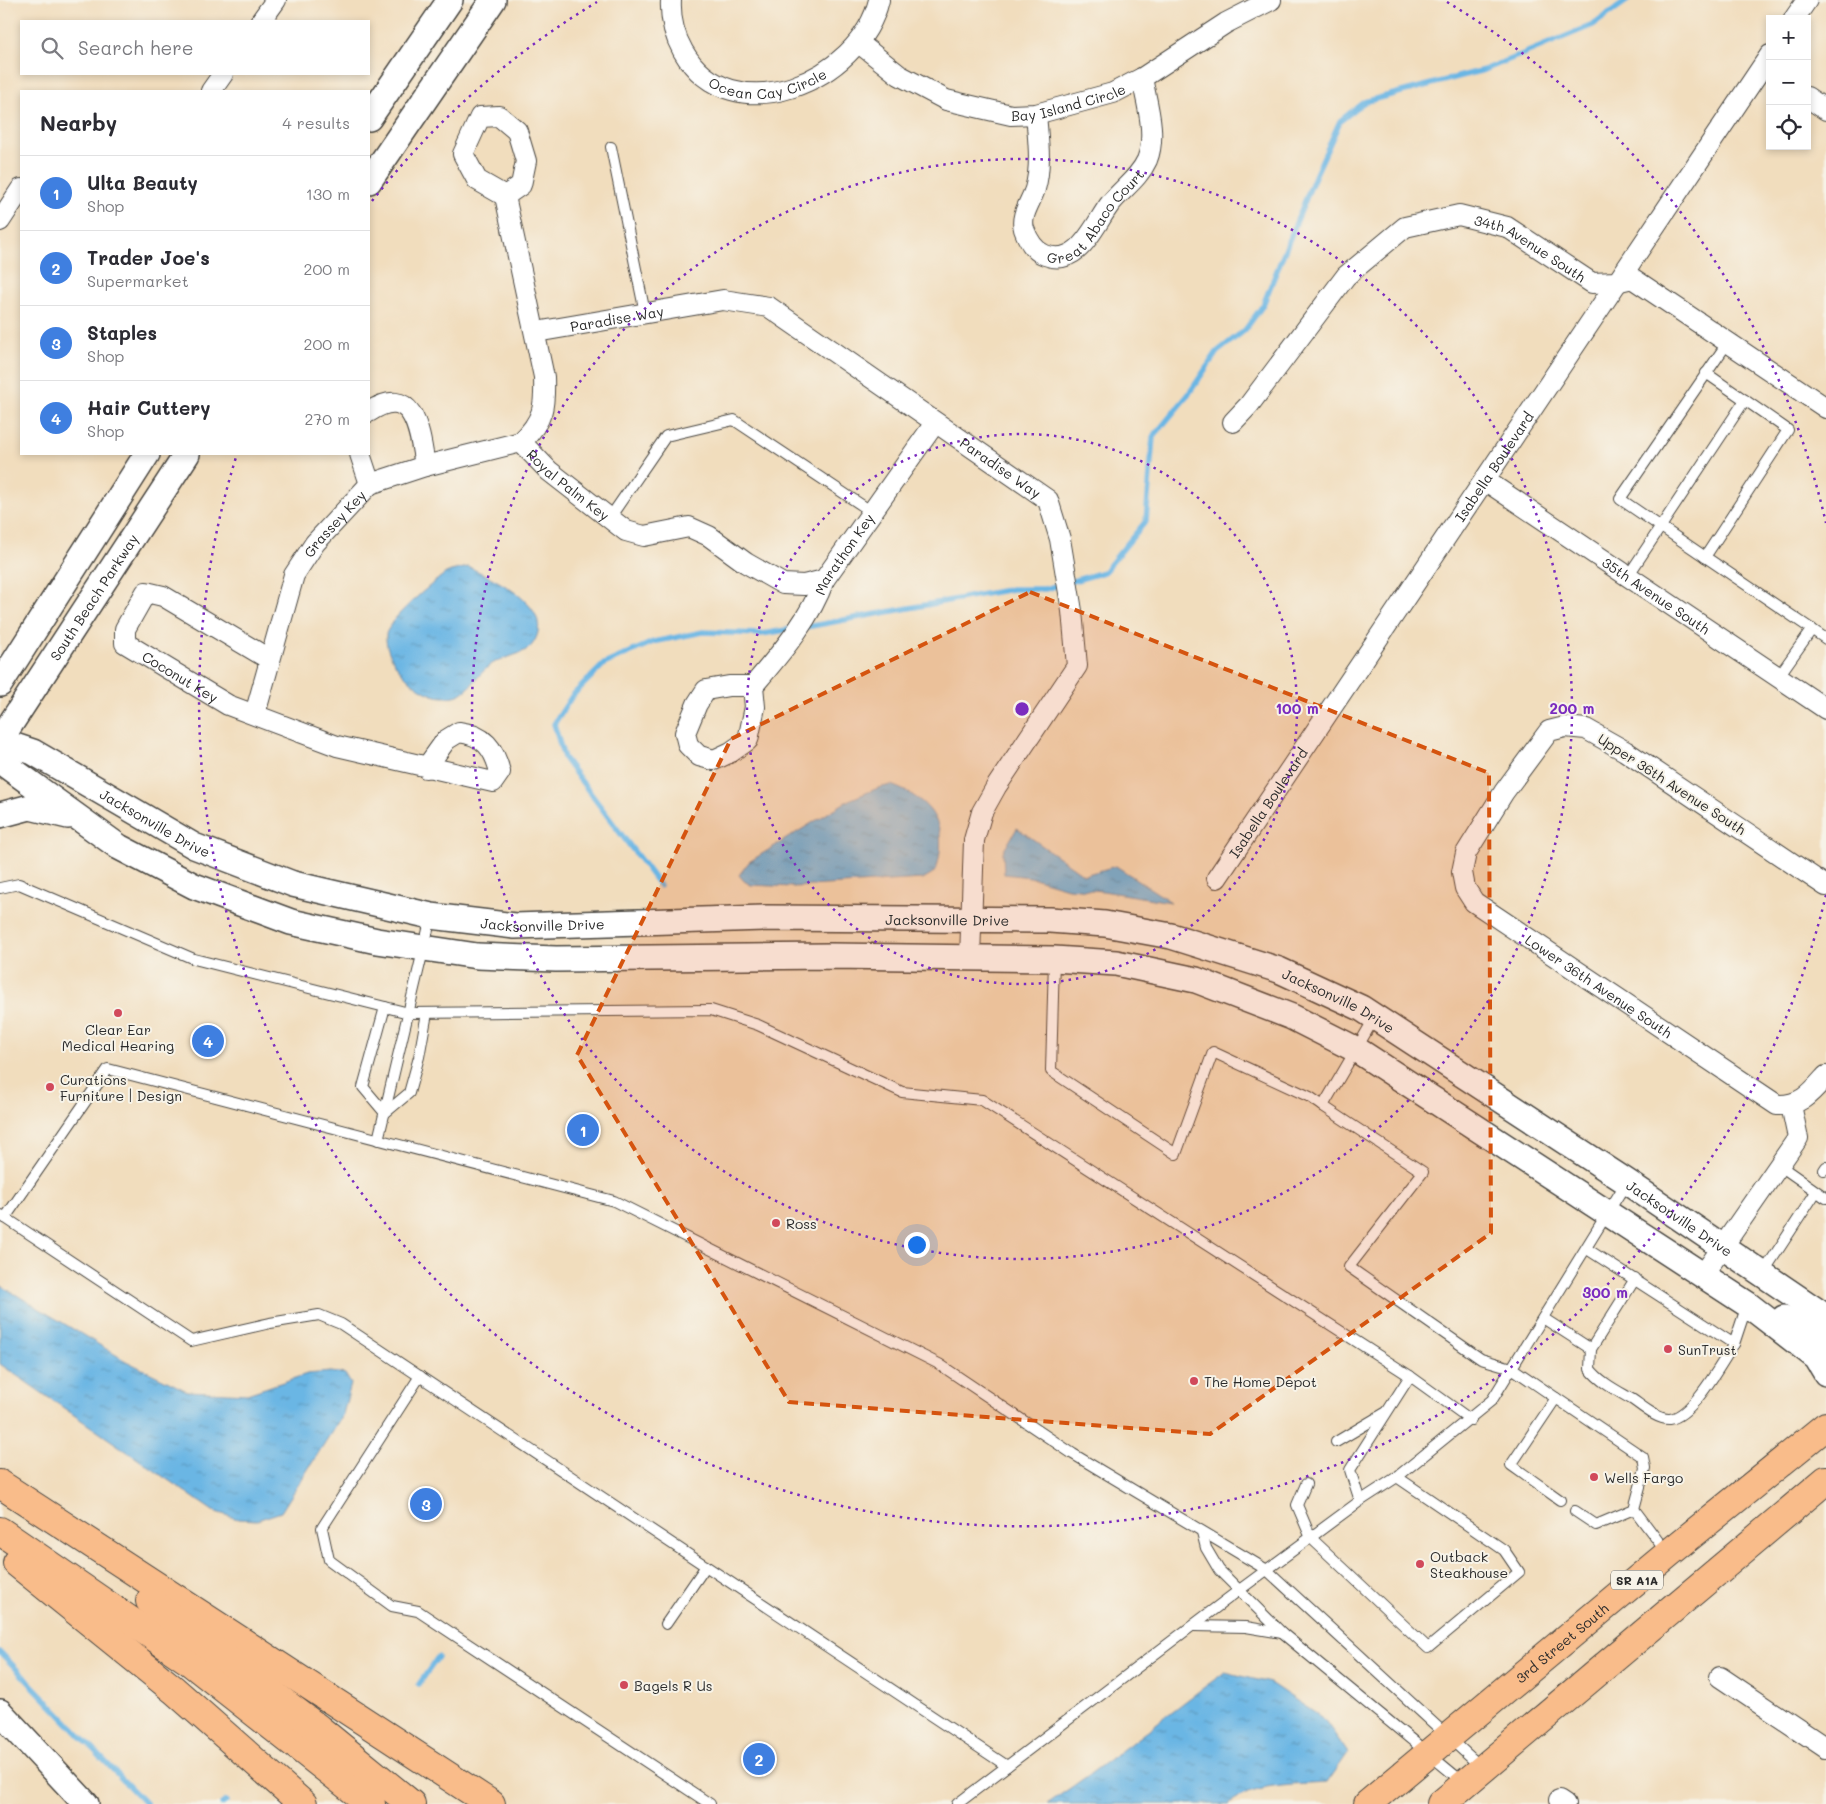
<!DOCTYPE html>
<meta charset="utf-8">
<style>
:root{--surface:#fff;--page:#f7f7f7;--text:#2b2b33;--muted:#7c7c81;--line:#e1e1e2;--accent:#0f766e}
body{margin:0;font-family:Mali,sans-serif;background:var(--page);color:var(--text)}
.controls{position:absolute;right:15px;top:15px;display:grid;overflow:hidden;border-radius:0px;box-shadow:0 2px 8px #0003}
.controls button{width:45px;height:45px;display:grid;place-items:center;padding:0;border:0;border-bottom:1px solid var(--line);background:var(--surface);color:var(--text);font:25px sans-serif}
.you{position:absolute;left:916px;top:1244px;width:18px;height:18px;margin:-12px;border:4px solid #fff;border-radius:50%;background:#1a73e8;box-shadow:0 0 0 8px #1a73e833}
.badge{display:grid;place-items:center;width:32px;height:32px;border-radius:50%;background:var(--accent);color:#fff;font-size:16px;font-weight:700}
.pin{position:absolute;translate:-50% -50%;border:2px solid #fff;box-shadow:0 1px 5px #0006}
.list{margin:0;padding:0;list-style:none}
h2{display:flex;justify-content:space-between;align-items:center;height:65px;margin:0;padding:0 20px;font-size:21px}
h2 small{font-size:16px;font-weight:400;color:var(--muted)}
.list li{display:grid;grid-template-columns:32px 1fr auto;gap:15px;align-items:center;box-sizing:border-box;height:75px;padding:0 20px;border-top:1px solid var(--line)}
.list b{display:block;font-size:19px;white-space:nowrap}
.list p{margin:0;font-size:16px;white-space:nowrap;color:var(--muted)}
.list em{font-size:16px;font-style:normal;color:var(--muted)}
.icon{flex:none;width:28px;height:28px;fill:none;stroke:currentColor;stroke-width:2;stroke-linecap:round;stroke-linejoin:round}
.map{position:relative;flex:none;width:1826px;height:1804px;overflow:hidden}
.search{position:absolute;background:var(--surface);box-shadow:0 2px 8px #0003;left:20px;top:20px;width:350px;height:55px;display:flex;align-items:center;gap:12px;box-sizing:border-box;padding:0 18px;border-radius:0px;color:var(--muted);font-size:19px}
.panel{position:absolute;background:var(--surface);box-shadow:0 2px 8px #0003;left:20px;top:90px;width:350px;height:365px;border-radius:0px}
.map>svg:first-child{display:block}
.water{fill:url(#water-ripples);stroke:#4b7088}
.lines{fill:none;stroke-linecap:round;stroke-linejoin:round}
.stream{stroke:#6bb6e4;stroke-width:5.5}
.service-casing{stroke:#494641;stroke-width:12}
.minor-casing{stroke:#494641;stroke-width:22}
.tertiary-casing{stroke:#494641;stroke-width:28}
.primary-casing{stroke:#494641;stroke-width:30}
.motorway-casing{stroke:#494641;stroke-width:30}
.service{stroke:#fff;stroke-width:10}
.minor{stroke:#fff;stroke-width:20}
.tertiary{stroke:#fff;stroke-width:25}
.primary{stroke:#f9bc8a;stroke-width:28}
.motorway{stroke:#f9bc8a;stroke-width:28}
.marked{fill:#d5540f;fill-opacity:0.2;stroke:#d5540f;stroke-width:4;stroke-dasharray:10 6;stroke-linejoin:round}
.ring{fill:none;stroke:#7b2cbf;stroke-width:2.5;stroke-dasharray:2.5 5}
.poi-dot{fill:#d1495b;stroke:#f7f3e8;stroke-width:2}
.labels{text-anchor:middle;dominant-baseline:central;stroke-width:4;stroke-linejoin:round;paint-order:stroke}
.shield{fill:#f7f3e8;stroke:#686764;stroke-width:1}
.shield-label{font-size:12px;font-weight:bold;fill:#2b2b2b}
.street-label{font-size:14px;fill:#2b2b2b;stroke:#f7f3e8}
.poi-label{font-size:14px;fill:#2b2b2b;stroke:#f7f3e8;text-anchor:start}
.centre{fill:#7b2cbf;stroke:#f7f3e8;stroke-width:2.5}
.ring-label{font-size:15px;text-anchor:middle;font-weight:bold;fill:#7b2cbf;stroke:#f7f3e8;stroke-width:4;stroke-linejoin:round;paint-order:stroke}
</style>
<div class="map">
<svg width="1826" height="1804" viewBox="0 0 1826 1804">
<defs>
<pattern id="water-ripples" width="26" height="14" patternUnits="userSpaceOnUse" patternTransform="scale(1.25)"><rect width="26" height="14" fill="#6bb6e4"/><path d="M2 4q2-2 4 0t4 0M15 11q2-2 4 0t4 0" fill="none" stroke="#5894b9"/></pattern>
</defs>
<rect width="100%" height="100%" fill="#f7f3e8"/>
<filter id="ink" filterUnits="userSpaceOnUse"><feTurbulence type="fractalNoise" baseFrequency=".02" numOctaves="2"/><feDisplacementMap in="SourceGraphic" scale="10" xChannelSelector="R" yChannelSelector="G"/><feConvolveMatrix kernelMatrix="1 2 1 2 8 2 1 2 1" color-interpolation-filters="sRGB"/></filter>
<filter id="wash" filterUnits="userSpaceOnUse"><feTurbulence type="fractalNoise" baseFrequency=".0096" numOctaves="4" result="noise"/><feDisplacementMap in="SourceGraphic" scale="20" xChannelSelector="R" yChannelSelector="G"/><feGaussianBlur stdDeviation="1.12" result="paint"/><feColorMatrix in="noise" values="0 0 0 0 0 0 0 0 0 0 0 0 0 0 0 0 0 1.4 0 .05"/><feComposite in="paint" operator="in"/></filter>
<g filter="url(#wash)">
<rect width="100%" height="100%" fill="#f1ddbd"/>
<!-- water -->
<g class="water">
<path d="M468,567C490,576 545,602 538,632C537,637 533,645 529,648C517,657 499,657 488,667C471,681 469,698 443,697C418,696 384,661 386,635C386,631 391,626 393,622C398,612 436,580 446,573C452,570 461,569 468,567Z"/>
<path d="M891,785C934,801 949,826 936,871L923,879L793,887L751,885L744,881L739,875L749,862L849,800L878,788Z"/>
<path d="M1017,828L1084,875L1116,866L1171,902L1103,891L1068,888L1030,877L1004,874L1003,852Z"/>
<path d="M0,1285L126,1361L187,1391L247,1394L307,1374L331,1372L345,1374L351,1384L343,1414L281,1512L257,1520L238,1519L213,1511L0,1364Z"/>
<path d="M1225,1672L1270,1683L1324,1719L1348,1753L1327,1783C1298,1785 1251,1784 1229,1804H1047C1109,1763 1165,1715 1225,1672Z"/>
</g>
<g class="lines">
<!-- stream -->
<g class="stream">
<path d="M806,627L1012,589H1045L1104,572L1146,521L1153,437L1188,395L1217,352L1245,330L1263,305L1315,176L1340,121L1364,102L1484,70L1593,25L1628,0"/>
<path d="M660,886L564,758L554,724L572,696L604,664L653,642L703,632L762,634L792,629"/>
<path d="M0,1652L146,1804"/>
<path d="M419,1684L438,1657"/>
<path d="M222,1804L226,1801"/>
</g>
</g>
</g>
<g filter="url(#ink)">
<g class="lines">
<defs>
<g id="service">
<path d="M611,147L645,313"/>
<path d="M1728,342L1620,499L1826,639"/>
<path d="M609,519L666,436L734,420L872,512"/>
<path d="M1705,557L1788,430L1706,373"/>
<path d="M1628,576L1745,400"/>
<path d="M1778,677L1812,629"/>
<path d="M0,888L19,884L194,959L409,1013L711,1010L758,1025L902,1092L982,1100L1410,1376L1471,1420"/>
<path d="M1054,959L1051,1071L1176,1154L1213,1052L1310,1097L1323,1106L1423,1172L1349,1267L1481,1359L1512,1368L1556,1398"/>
<path d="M385,1007L363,1087L385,1113L409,1093L419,1057L427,1013"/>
<path d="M1323,1106L1375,1017"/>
<path d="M378,1140L431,917"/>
<path d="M1779,1165L1826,1198"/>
<path d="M1824,1170L1826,1167"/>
<path d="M1,1215L191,1341L270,1323L319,1315L341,1324L1007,1766"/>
<path d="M5,1218L108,1069L614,1201L939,1364L1073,1454L1267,1570L1481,1767"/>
<path d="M1587,1249L1734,1344L1747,1305"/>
<path d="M1763,1273L1816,1192"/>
<path d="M1543,1318L1591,1349L1635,1279"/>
<path d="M1591,1349L1590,1369C1601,1383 1618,1391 1633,1400C1643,1407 1658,1420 1670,1419C1693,1416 1722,1362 1734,1344"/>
<path d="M420,1376L322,1528L329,1560L392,1606L418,1611L710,1804"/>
<path d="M1336,1442L1385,1413"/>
<path d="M1306,1484L1297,1505L1311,1538L1428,1648L1519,1572L1504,1550L1397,1477"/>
<path d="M1560,1500L1511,1465L1556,1398L1643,1457L1645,1468L1634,1509L1596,1525L1575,1511"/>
<path d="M1360,1501L1350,1470L1410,1376"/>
<path d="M1634,1509L1667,1553"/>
<path d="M1202,1532L1206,1548L1219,1570L1282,1633L1464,1783"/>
<path d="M666,1624L706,1566"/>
<path d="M1194,1626L1246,1627L1282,1633"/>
<path d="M957,1804L1238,1591L1360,1501L1397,1477L1492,1400L1626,1183"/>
</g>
<g id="minor">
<path id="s1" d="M671,0C670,19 674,35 683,51C731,135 860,81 879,0"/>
<path d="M1794,19L1807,0"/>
<path d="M261,21L276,0"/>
<path id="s2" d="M859,43L899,75L946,100L1011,115L1036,114L1113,93L1142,78L1226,23L1271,0"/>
<path d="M211,91L223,74"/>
<path d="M1807,97L1826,110"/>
<path id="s3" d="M1036,114C1038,139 1042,165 1035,189C1031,202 1020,215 1024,229C1028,240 1034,251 1045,255C1079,268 1094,225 1110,204C1122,189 1139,178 1147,160C1157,135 1147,104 1142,78"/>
<path d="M499,116L517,131L526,161L521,185L505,196L477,180L463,154L480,117Z"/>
<path d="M0,221L21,189"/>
<path id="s4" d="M536,332L723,300L769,307L1048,500L1060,539L1072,611L1077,666L996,787L982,812L974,840L970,958"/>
<path d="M369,412C415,381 420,435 425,466"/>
<path id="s5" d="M1233,422L1249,405L1346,276L1405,227L1459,215L1507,227L1592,283L1616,282L1632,278L1826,408"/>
<path id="s6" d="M521,442L549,471L626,531L644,536L689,527L709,536L746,563L783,584L804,585L824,580"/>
<path d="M360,454L370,484"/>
<path id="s7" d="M1486,481L1826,709"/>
<path id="s8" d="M269,659L163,596L146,592L125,629V643L228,705L337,746L493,782L500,772C494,748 484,735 459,732L446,740L426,768"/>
<path id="s9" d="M753,686L755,707L748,740L731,752L714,760L699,756L688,745L685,733L697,704L706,690L729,686H753C780,654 810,620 824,580L935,423"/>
<path id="s10" d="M255,714L294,575L315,543L370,484L425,466L521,442C544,420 545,406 544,377L505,196"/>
<path id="s11" d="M1217,878L1770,55"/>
<path id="s12" d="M1826,886L1625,751L1586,729L1565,727L1549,731L1504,792L1466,853L1462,872L1465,888L1474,902L1777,1105C1801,1106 1811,1093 1826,1076"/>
<path d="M1703,1275L1798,1138L1791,1105"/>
<path d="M1720,1677L1826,1748"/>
<path d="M1559,1800L1565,1804"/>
</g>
<g id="tertiary">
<path d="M369,118L450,0"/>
<path d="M369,181L493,0"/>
<path d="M0,684L147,454"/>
<path id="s13" d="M0,740L187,454"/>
<path id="s14" d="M0,741L33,752L194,846L293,884L431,916L515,926L764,918L1050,920L1105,924L1171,936L1279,970L1361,1008L1627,1182L1826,1317"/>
<path d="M0,761L119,847L194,886L291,922L377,941L477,956L556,959L831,956L1054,959L1116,963L1196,980L1292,1017L1357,1050L1747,1304L1817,1358L1826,1373"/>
<path d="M0,815L30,807L68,816"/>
<path d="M1784,1318L1801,1325L1826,1342"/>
<path d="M0,1712L86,1804"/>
</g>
<g id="primary">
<path id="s15" d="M1368,1804L1668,1554L1826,1426"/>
<path d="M1441,1804L1826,1480"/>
</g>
<g id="motorway">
<path d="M0,1484L491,1804"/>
<path d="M0,1531L189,1661L371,1804"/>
<path d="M17,1563L174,1690L303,1804"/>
<path d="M150,1601L319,1729L411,1804"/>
</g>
</defs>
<!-- service casing -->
<use href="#service" class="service-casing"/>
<!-- minor casing -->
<use href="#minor" class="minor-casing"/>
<!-- tertiary casing -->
<use href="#tertiary" class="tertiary-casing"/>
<!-- primary casing -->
<use href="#primary" class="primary-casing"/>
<!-- motorway casing -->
<use href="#motorway" class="motorway-casing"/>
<!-- service -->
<use href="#service" class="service"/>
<!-- minor -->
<use href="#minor" class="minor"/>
<!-- tertiary -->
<use href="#tertiary" class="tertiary"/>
<!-- primary -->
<use href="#primary" class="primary"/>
<!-- motorway -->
<use href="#motorway" class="motorway"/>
</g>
</g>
<!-- marked area -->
<path class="marked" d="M1030,592L1489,773L1491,1233L1210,1434L789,1402L577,1055L731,739Z"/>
<!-- distance rings -->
<g class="ring">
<circle cx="1022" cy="709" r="275"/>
<circle cx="1022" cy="709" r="550"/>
<path d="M1826 895A825 825 0 1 1 237 454M372 201A825 825 0 0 1 597 2M1447 2A825 825 0 0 1 1826 523"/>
</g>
<!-- markers -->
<g class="poi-dot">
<circle cx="118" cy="1013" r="5"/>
<circle cx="50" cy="1087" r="5"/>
<circle cx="776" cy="1223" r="5"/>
<circle cx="1668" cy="1349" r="5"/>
<circle cx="1194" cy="1381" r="5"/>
<circle cx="1594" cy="1477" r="5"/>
<circle cx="1420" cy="1564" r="5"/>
<circle cx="624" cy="1685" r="5"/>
</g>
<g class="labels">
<!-- shield labels -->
<rect class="shield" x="1611" y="1570.5" width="52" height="19" rx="4"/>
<g class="shield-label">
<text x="1637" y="1580">SR A1A</text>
</g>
<!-- street labels -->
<g class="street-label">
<text stroke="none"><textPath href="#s1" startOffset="154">Ocean Cay Circle</textPath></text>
<text stroke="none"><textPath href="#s2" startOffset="230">Bay Island Circle</textPath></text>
<text stroke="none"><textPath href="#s3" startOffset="221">Great Abaco Court</textPath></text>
<text stroke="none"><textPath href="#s5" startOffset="396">34th Avenue South</textPath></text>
<text stroke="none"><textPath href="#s4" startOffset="82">Paradise Way</textPath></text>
<text stroke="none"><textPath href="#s11" startOffset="496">Isabella Boulevard</textPath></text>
<text stroke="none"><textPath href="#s4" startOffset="518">Paradise Way</textPath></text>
<text stroke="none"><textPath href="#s6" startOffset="64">Royal Palm Key</textPath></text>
<text stroke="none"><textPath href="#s10" startOffset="210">Grassey Key</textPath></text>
<text stroke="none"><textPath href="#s9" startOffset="394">Marathon Key</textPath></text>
<text stroke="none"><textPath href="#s7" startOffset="205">35th Avenue South</textPath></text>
<text stroke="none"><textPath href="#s13" startOffset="171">South Beach Parkway</textPath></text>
<text stroke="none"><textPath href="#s8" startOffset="262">Coconut Key</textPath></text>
<text transform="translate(1672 784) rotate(33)">Upper 36th Avenue South</text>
<text stroke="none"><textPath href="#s11" startOffset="91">Isabella Boulevard</textPath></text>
<text stroke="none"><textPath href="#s14" startOffset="176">Jacksonville Drive</textPath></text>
<text stroke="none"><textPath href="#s14" startOffset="986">Jacksonville Drive</textPath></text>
<text stroke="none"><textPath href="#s14" startOffset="581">Jacksonville Drive</textPath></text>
<text stroke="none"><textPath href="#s12" startOffset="675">Lower 36th Avenue South</textPath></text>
<text stroke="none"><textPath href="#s14" startOffset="1391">Jacksonville Drive</textPath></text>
<text stroke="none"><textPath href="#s14" startOffset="1796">Jacksonville Drive</textPath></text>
<text stroke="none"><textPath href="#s15" startOffset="252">3rd Street South</textPath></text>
</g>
<!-- poi labels -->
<g class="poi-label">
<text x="118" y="1029" text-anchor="middle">Clear Ear<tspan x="118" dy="16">Medical Hearing</tspan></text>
<text x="60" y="1079">Curations<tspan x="60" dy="16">Furniture | Design</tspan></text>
<text x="786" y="1223">Ross</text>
<text x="1678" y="1349">SunTrust</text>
<text x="1204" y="1381">The Home Depot</text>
<text x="1604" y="1477">Wells Fargo</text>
<text x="1430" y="1556">Outback<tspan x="1430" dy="16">Steakhouse</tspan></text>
<text x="634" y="1685">Bagels R Us</text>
</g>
</g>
<circle cx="1022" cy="709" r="8" class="centre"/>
<g class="ring-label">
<text x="1297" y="714">100 m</text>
<text x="1572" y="714">200 m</text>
<text x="1605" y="1298">300 m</text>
</g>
</svg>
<div class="controls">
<button>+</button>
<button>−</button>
<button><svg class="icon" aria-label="locate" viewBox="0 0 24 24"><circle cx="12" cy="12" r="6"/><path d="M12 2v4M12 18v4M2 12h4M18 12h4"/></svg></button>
</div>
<div class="you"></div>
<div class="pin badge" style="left:583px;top:1130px;background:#3f7fe0">1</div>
<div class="pin badge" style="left:759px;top:1759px;background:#3f7fe0">2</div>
<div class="pin badge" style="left:426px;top:1504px;background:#3f7fe0">3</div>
<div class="pin badge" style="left:208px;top:1041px;background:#3f7fe0">4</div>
<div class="search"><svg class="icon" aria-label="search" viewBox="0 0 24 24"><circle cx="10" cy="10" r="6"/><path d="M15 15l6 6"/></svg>Search here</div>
<section class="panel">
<h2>Nearby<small>4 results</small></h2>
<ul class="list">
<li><span class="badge" style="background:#3f7fe0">1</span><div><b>Ulta Beauty</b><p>Shop</p></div><em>130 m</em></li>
<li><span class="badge" style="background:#3f7fe0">2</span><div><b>Trader Joe's</b><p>Supermarket</p></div><em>200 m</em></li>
<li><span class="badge" style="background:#3f7fe0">3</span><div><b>Staples</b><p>Shop</p></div><em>200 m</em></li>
<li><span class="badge" style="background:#3f7fe0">4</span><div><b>Hair Cuttery</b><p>Shop</p></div><em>270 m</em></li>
</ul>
</section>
</div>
